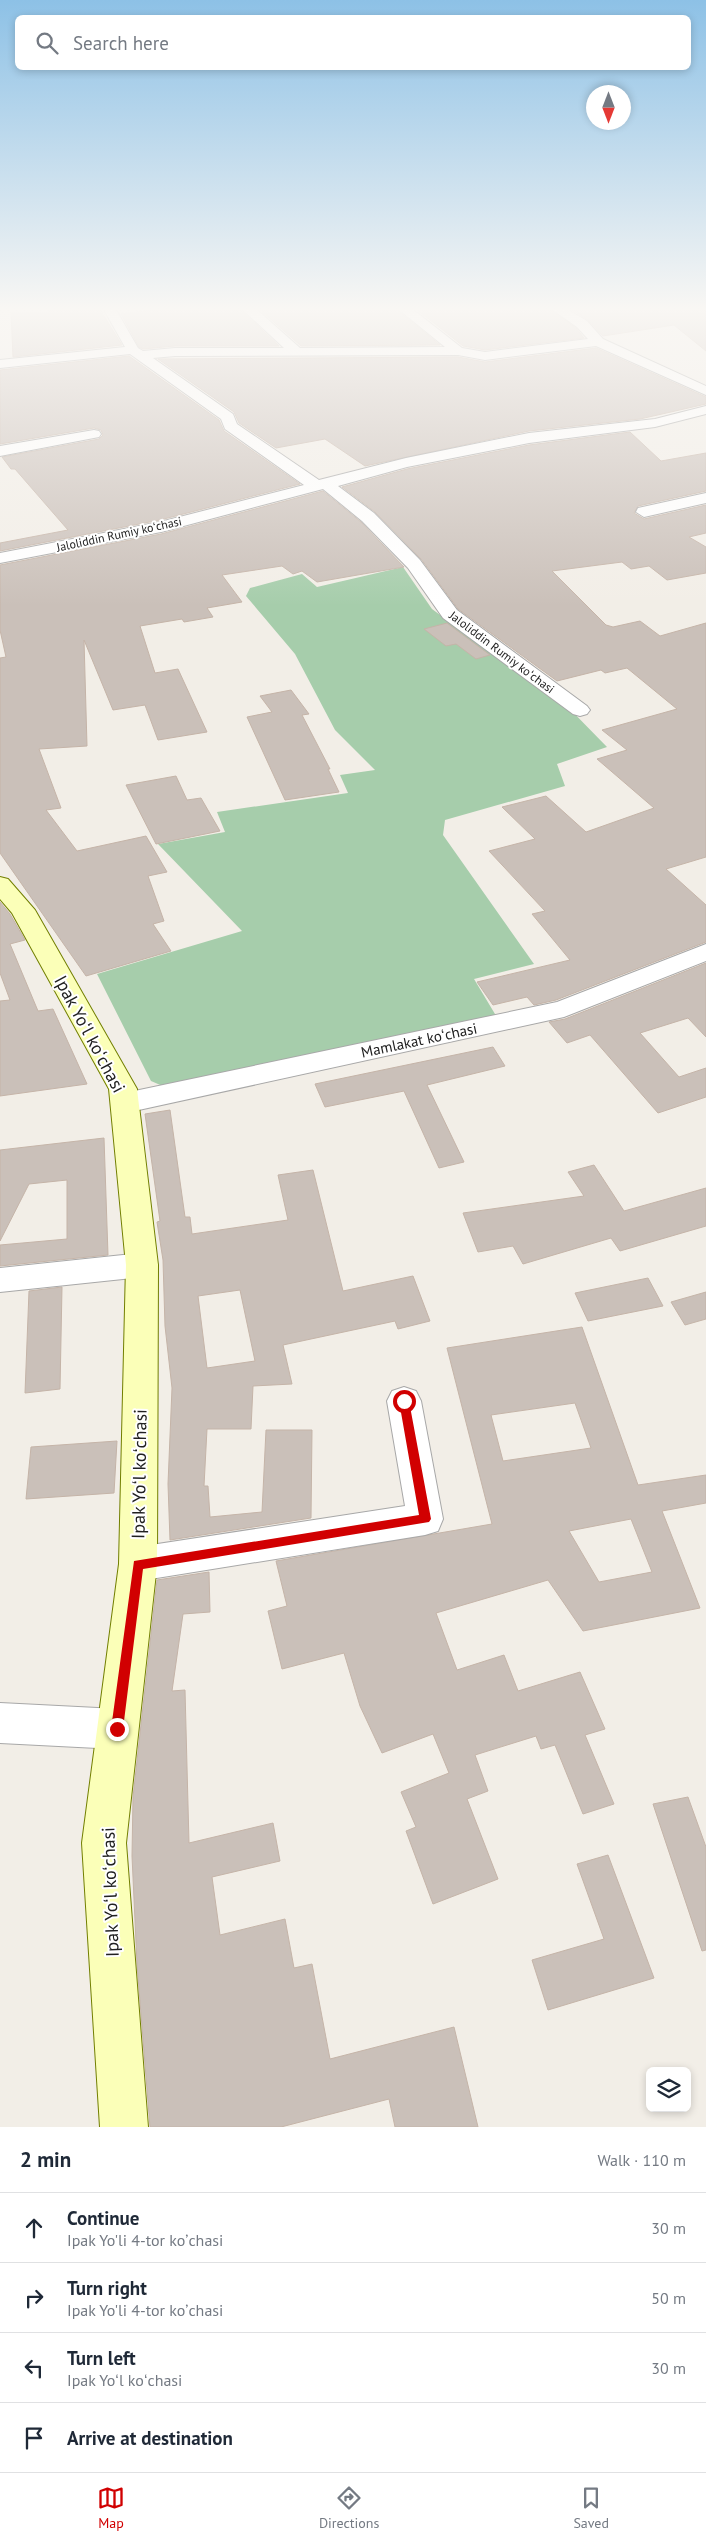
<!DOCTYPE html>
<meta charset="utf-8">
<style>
:root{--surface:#fff;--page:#f6f6f7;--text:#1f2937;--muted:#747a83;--line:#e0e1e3;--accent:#d10001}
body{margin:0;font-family:"PT Sans",sans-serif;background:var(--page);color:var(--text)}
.controls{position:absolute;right:15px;bottom:15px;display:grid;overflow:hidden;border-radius:8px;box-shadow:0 2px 8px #0003}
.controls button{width:45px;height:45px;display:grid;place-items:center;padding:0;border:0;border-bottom:1px solid var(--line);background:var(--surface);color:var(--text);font:25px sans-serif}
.compass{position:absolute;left:586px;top:85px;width:45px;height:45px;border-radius:50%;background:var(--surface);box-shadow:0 2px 8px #0003;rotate:180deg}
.stop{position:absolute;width:15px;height:15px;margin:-11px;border:4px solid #d10001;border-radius:50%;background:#fff}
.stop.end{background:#d10001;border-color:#fff;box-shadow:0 1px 5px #0008}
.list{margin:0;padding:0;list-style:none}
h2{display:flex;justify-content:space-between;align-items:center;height:65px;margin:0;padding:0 20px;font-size:21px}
h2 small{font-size:16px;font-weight:400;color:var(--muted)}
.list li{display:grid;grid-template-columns:32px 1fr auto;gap:15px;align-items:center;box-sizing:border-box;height:70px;padding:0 20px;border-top:1px solid var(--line)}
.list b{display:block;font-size:19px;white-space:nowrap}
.list p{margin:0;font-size:16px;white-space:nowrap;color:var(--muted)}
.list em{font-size:16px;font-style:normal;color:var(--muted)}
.icon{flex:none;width:28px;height:28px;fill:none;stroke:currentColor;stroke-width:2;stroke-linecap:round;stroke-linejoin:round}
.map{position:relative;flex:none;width:706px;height:2127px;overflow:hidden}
.search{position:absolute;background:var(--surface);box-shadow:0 2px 8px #0003;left:15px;right:15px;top:15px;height:55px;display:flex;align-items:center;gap:12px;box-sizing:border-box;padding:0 18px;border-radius:8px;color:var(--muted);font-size:19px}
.sheet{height:345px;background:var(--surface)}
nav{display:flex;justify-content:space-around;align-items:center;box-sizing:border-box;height:70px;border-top:1px solid var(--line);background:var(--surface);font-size:14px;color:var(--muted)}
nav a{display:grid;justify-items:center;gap:2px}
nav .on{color:var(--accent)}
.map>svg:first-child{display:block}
.cemetery{fill:#a6cdab}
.building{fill:#cac0b9;stroke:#c5b4a8;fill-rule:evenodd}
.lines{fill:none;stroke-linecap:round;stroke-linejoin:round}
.street-casing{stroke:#a8a8a8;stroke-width:2}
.secondary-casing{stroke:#727f00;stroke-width:2}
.street{fill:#fff;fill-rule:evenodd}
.secondary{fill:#fbffb8;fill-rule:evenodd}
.route{fill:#d10001}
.labels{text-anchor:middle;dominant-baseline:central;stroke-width:4;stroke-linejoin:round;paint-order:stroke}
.far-street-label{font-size:12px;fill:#212121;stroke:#fff}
.street-label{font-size:15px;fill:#212121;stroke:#fff}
.near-street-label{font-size:18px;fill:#212121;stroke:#fff}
</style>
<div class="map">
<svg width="706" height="2127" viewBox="0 0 706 2127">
<rect width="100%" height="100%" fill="#f2eee7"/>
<!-- cemetery -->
<path class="cemetery" d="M403,567L432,609L494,655L562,701L607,747L557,764L565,786L445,820L443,835L534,964L474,979L498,1019L172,1090L151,1081L97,974L242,931L158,844L225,832L217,812L348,793L340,775L375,770L335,730L295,654L246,596L250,588L302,574L317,587Z"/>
<!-- building -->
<g class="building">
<path d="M48,308H99L122,345L13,357L11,312L50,313Z"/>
<path d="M165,308H239L279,346H175L143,349L139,347L121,314Z"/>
<path d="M258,308H395L440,345L301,346Z"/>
<path d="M415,308H548L576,328L584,338L485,350L463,346Z"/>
<path d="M569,308H706V351L674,325L603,336L588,320Z"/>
<path d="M596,348L706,397V404L640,419L529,431L365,466L325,439L276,448L239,423L234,412L158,359L458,357L485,362Z"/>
<path d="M129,356L219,420L224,431L300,484L160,520L0,551V543L68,530L15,469H11L2,457L99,439L103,435L101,430L94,428L0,444V370Z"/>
<path d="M630,432L661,461L706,453V491L638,506L634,513L644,519L706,505V533L689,537L706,547V573L667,580L649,566L631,569L622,562L552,571L606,625L613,627L640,621L660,636L706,623V857L666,869L706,905V942L556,1000L534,1005L527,997L493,1005L477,982L570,960L532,914L545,911L489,851L535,839L502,807L546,796L586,832L654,808L597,759L627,750L602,730L677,709L627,668L605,673L601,670L557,681L458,609L421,559L375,512L342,487L407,469L529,445Z"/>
<path d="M323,491L361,522L404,567L317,582L302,571L293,574L282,566L222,575L242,602L207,608L213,617L184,622L182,619L140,626L155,673L178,669L207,732L158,740L145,705L113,710L84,640L87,746L39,749L61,808L46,810L77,851L146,836L167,872L148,876L164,921L153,924L171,951L86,976L0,853V658L6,657L0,630V565L161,534Z"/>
<path d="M447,623L490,655L476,659L456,644L446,646L424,629Z"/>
<path d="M291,690L309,714L302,715L330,769H328L339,792L285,800L247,717L272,712L260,696Z"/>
<path d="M176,776L187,800L201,798L220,831L156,844L126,785Z"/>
<path d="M0,902L10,914L25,940L10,944L38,1011L53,1009L87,1084L0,1096V1001L10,1000L0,973Z"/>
<path d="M706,963V1037L688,1018L640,1033L679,1077L706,1068V1097L658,1113L590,1035L567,1043L549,1022L565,1019Z"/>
<path d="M493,1047L505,1066L427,1085L464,1162L439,1168L404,1091L325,1107L315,1084Z"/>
<path d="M170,1110L185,1217H190L192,1234L288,1220L278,1175L313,1170L343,1291L413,1276L430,1321L398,1329L395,1321L283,1345L292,1384L253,1386L251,1429H207L204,1486H208L210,1517L262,1512L266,1430H312L311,1518L170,1540L168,1484L172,1388L165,1326L163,1260L157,1222L160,1221L145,1114ZM240,1290L255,1361L207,1368L198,1296Z"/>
<path d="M104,1138L108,1255L0,1266V1245L67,1239V1180L29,1184L0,1241V1150Z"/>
<path d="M594,1165L624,1211L706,1188V1226L620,1251L611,1238L523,1264L513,1246L478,1252L463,1213L584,1196L568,1172Z"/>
<path d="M648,1278L663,1306L588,1321L575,1293Z"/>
<path d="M62,1287L60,1389L25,1393L29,1291Z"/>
<path d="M706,1292V1319L685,1325L671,1302Z"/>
<path d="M582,1327L638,1485L706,1475V1503L662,1511L700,1608L583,1631L548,1580L436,1613L457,1670L504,1655L518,1691L580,1672L605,1729L585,1735L614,1804L583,1814L555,1745L541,1749L536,1736L475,1755L488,1791L467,1799L498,1879L433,1904L406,1831L416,1827L401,1792L449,1773L433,1734L382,1753L360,1706L344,1653L282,1669L268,1611L287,1606L276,1561L492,1524L447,1348ZM575,1403L591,1448L503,1461L491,1415ZM631,1519L652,1572L599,1582L569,1531Z"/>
<path d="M117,1441L114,1493L26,1499L31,1447Z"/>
<path d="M209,1572L210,1612L183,1614L172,1691L185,1690L189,1843L273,1823L280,1861L212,1877L220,1935L285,1919L294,1968L312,1964L330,2059L454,2027L478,2127H395L389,2099L281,2127H150L137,1964L132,1856L133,1797L157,1580Z"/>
<path d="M688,1797L706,1847V1950L702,1951L653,1804Z"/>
<path d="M608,1855L654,1978L548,2010L532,1960L604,1939L577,1864Z"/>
</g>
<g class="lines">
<defs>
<g id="street">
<path d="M103,308H115L138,348L143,351L175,348H284L241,308H255L300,348L445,347L397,308H411L462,348L485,352L588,339L577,327L550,308H565L587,321L603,339L706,386V395L596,346L485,360L458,355L175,356L153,358L233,414L237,424L319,480L406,458L529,433L655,419L706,406V414L655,427L529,443L407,467L338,486L374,513L420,560L457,610L587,706L590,710L587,714L580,716L573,714L443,618L408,568L362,521L323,489L161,532L0,563V553L160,522L304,485L225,429L221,419L130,354L0,368V360L125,347Z"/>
<path d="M94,430L99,431L101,434L99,437L0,456V446Z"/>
<path d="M706,493V503L644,517L636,512L638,508Z"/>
<path d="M706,944V961L564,1017L125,1113L115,1110L111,1103L115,1096L125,1093L557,1002Z"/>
<path d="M142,1253L153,1256L158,1265L153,1274L142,1277L0,1292V1268Z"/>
<path d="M404,1387L416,1391L421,1401L443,1519L438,1531L425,1535L138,1581L125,1576L119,1564L125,1552L138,1547L405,1506L387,1401L392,1391Z"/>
<path d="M0,1703L117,1709L131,1715L137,1729L131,1743L117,1749L0,1743Z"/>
</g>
<path id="secondary" d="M0,877L8,879L35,910L137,1089L158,1265L157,1564L126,1843L148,2127H100L82,1843L119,1564L126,1265L109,1089L12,913L0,899Z"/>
</defs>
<!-- street casing -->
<use href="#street" class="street-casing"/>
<!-- secondary casing -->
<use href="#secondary" class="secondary-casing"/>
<!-- street -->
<use href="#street" class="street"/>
<!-- secondary -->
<use href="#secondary" class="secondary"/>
</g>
<!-- sky -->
<linearGradient id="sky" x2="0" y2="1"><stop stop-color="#8dc1e6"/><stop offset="0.51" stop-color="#f9f7f4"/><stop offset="1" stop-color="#f9f7f4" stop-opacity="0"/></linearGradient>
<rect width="706" height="606" fill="url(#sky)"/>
<!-- route -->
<path class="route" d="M404,1397L409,1401L431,1519L429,1522L143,1569L123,1729L117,1735L113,1733L111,1729L134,1561L419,1515L399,1401Z"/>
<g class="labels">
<!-- far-street labels -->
<g class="far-street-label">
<text transform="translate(119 534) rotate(-12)">Jaloliddin Rumiy koʻchasi</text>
<text transform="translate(502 652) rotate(37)">Jaloliddin Rumiy koʻchasi</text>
</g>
<!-- street labels -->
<g class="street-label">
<text transform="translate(419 1040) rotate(-12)">Mamlakat koʻchasi</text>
</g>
<!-- near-street labels -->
<g class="near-street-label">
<text transform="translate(90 1034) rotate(62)">Ipak Yoʻl koʻchasi</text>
<text transform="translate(139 1474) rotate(-89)">Ipak Yoʻl koʻchasi</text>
<text transform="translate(110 1892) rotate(-92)">Ipak Yoʻl koʻchasi</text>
</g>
</g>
</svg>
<div class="controls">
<button><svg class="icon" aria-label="layers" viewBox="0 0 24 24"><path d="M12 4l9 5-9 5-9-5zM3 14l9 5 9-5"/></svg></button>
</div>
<svg class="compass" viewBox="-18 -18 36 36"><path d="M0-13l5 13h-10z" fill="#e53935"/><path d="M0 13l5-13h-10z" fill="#747a83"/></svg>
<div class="stop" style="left:404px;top:1401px"></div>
<div class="stop end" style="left:117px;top:1729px"></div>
<div class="search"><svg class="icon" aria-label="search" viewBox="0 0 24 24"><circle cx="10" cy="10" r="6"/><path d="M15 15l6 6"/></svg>Search here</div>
</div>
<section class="sheet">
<h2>2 min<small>Walk · 110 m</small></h2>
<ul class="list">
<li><svg class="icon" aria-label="ahead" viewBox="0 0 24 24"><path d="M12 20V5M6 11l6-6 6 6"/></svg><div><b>Continue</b><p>Ipak Yo'li 4-tor koʼchasi</p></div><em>30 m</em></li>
<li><svg class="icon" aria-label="right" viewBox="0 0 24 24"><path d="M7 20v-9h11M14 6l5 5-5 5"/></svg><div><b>Turn right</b><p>Ipak Yo'li 4-tor koʼchasi</p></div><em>50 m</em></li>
<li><svg class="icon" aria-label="left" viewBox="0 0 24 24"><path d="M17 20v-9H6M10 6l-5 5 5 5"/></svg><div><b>Turn left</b><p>Ipak Yoʻl koʻchasi</p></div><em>30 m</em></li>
<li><svg class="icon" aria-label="arrive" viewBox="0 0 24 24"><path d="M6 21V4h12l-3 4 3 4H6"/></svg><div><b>Arrive at destination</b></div></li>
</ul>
</section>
<nav>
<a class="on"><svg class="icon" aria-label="map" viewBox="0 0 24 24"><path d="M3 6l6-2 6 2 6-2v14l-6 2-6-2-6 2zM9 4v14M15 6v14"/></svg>Map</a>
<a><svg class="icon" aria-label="directions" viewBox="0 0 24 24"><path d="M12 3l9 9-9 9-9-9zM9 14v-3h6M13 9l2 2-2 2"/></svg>Directions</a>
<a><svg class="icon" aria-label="saved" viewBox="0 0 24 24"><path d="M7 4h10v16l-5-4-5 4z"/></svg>Saved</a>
</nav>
